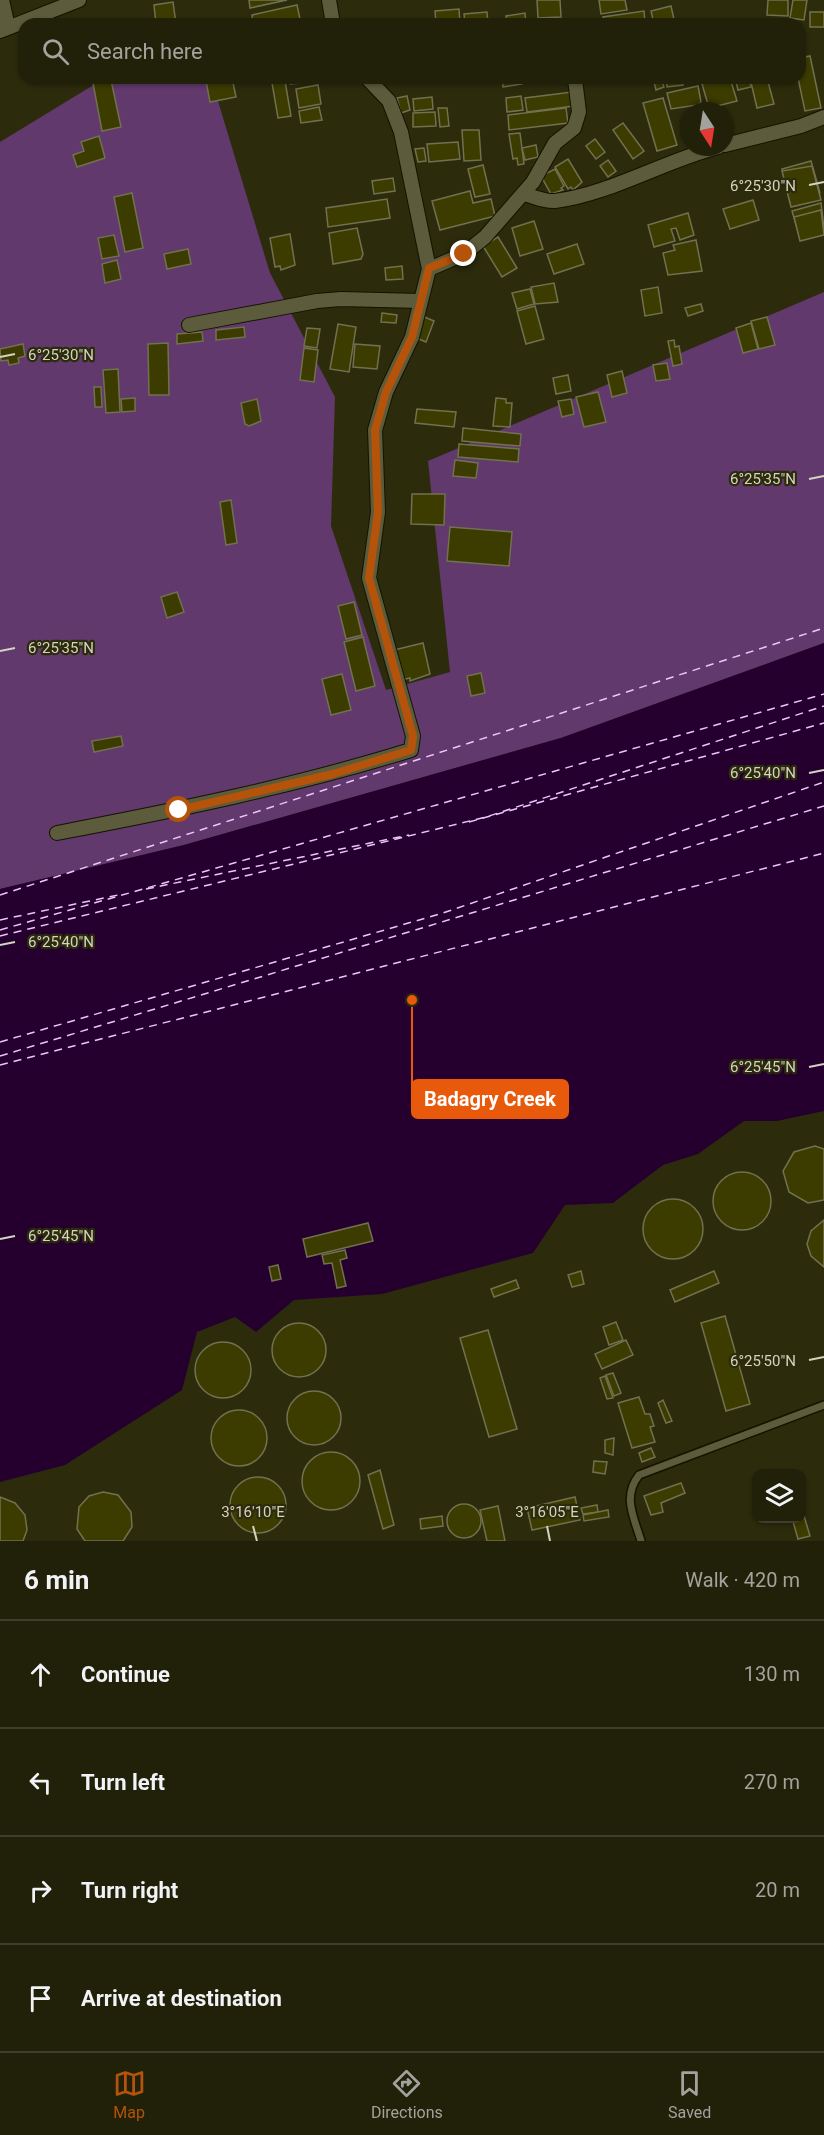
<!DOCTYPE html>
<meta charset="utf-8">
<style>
:root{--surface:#212009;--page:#2d2d17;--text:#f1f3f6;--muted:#a2a39c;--line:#3e3e2a;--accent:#b45309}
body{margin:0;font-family:Roboto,sans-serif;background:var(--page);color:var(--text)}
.controls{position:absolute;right:18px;bottom:18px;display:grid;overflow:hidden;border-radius:12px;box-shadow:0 2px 4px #0004}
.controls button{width:54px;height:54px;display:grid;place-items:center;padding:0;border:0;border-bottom:2px solid var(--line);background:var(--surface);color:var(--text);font:30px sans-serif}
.compass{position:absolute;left:680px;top:102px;width:54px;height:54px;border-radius:50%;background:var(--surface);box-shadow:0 2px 4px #0004;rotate:168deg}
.stop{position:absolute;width:18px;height:18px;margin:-14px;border:4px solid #b45309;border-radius:50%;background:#fff}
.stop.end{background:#b45309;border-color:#fff;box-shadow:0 2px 6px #0008}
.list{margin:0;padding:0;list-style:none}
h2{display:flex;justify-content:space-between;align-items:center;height:78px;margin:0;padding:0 24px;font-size:26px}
h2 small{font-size:20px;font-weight:400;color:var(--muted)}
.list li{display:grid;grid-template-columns:39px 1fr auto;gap:18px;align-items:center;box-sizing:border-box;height:108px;padding:0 24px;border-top:2px solid var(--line)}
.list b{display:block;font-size:22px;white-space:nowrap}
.list em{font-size:20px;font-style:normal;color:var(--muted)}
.icon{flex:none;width:33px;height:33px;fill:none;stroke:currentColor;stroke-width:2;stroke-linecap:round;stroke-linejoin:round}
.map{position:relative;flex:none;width:824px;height:1541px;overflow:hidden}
.search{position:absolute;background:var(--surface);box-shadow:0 2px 4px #0004;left:18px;right:18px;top:18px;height:66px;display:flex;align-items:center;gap:15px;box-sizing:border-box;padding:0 21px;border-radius:18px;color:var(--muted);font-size:22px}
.sheet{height:510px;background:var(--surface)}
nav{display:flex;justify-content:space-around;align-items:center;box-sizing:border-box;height:84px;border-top:2px solid var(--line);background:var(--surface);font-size:16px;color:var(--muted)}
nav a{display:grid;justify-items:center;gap:3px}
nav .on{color:var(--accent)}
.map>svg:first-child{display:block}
.green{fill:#61396c}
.water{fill:#25002f}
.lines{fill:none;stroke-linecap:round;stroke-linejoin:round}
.ferry{stroke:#f0c3fd;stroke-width:1.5;stroke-dasharray:8 6;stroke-linecap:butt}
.building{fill:#3c3b00;stroke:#717150;stroke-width:1.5}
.lane-casing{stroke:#141300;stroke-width:10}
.street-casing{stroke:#141300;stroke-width:16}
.lane{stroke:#5c5c3c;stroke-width:7}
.street{stroke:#5c5c3c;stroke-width:14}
.route{stroke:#b45309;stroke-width:8}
.ticks{fill:none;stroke:#d3d3c1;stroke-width:2}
.ticks-label{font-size:15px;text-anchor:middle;fill:#d3d3c1;stroke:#2c2b0c;stroke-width:4.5;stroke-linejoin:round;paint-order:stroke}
.leader{fill:none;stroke:#e8590c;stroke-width:2}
.callout-dot{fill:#e8590c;stroke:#2c2b0c;stroke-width:2}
.callout{fill:#e8590c;stroke:#e8590c;stroke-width:2}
.callout-label{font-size:20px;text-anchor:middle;font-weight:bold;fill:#fff}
</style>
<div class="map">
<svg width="824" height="1541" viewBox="0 0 824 1541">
<rect width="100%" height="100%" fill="#2c2b0c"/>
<!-- green -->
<path class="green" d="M105,78H211L270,273L335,397L331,526L386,690L450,672L428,461L824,292V643L561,738L184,845L0,889V142Z"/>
<!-- water -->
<path class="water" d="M824,643V1111L777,1121H744L698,1154L663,1165L613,1203L565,1205L533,1253L382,1294L294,1300L256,1332L235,1317L197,1332L182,1390L65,1465L0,1482V889L184,845L561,738Z"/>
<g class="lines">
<!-- ferry -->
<g class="ferry">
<path d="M469,822L824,723"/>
<path d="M146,889L409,835"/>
<path d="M0,895L824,628"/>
<path d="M0,920L118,895"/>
<path d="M0,930L824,694"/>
<path d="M0,936L486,817L824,706"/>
<path d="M0,1042L443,913L824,782"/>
<path d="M0,1056L824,806"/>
<path d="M0,1065L824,853"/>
</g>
</g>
<!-- building -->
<g class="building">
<path d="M249,0H287L250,8Z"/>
<path d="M537,0H560L561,17L538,18Z"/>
<path d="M599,0H625L627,10L601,14Z"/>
<path d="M768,0H788V16L767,15Z"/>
<path d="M793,0H807L804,20L790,18Z"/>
<path d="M173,2L176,24H156L154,5Z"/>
<path d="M297,5L301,24H253L252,15Z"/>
<path d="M671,6L675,24H654L651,11Z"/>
<path d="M459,9L460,24H436L435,11Z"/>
<path d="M644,11L645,24H604L603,17Z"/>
<path d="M487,12L488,24H465L464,14Z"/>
<rect x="810" y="12" width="14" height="15"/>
<path d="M525,13L526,24H507L506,16Z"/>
<path d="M810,56L821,108L805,111L798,78L800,58Z"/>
<path d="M218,78H232L236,97L210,102L206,81Z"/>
<path d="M289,78H326V81L290,84Z"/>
<path d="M502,78H525V79H521L522,84L503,87Z"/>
<path d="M653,78H661L664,87L656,90Z"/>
<path d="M666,78H683V85L667,87Z"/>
<path d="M721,78H730L737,101L709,108L702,84Z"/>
<path d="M735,78H749L751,87L738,90Z"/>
<path d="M750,78H767L774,104L757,108Z"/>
<path d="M111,80L121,127L102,131L93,83Z"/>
<path d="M285,81L291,116L278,118L272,83Z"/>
<path d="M318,85L321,104L299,108L296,89Z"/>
<path d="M698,86L701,102L697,105L671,109L667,93Z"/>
<path d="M572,92L574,106L527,112L525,98Z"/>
<path d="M407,96L410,110L401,113L397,98Z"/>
<path d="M521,96L523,110L507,112L506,98Z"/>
<path d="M432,97L433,109L414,111L413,99Z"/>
<path d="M663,98L677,145L657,151L643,103Z"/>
<path d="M319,107L322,120L301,123L299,111Z"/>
<path d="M438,108H447L449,126L440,127Z"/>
<path d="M566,108L568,123L509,130L508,115Z"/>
<path d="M435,112L436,126L413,127V113Z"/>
<path d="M623,123L644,151L633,159L613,130Z"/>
<path d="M462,130H479L481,160L464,161Z"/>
<path d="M520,133L524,164L518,165L517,158L513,159L509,134Z"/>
<path d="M99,136L105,158L77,167L73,155L84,151L81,142Z"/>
<path d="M595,139L605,152L596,159L586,146Z"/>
<path d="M458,142L460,159L429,162L427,144Z"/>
<path d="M536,145L538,157L525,160L522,148Z"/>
<path d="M424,148L426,161L418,162L415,149Z"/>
<path d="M568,159L582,182L573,190L571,187L568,189L555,167Z"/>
<path d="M608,160L616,171L608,177L600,166Z"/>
<path d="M811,161L820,193L791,201L782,169Z"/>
<path d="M483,165L490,194L475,197L468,169Z"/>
<path d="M812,166L821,200L791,207L782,171Z"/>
<path d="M555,169L564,186L561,188L563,190L551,194L541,176Z"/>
<path d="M393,178L395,191L374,194L372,181Z"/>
<path d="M470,191L473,203L491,199L495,216L440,230L432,201Z"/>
<path d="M132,193L143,248L125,252L114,197Z"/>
<path d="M387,199L390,218L328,227L326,208Z"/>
<path d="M753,200L759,220L730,229L723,209Z"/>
<path d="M821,203L824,228L799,235L792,211Z"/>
<path d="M821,210L824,235L800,241L794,217Z"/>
<path d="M688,213L694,235L680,240L676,228L671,229L675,241L654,247L648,225Z"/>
<path d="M534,221L543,249L520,256L512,228Z"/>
<path d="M357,228L363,254L361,259L333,264L329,233Z"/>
<path d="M290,234L295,265L281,270L280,266L275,267L270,238Z"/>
<path d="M114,235L119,256L102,259L98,238Z"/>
<path d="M498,237L517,268L502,277L483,246Z"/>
<path d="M696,240L702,271L668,275L663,253L675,250L673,245Z"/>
<path d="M577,244L584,264L554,274L547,254Z"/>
<path d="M188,249L191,264L167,269L164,254Z"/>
<path d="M117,260L121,279L105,283L102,264Z"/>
<path d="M402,266L403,279L386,280L385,268Z"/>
<path d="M554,283L558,302L535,304L531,287Z"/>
<path d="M658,287L662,313L645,316L641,290Z"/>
<path d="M530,289L534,304L517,309L512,293Z"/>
<path d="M701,304L703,311L688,316L685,308Z"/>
<path d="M535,306L544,339L526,344L517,311Z"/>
<path d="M382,313L397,315L396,323L381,322Z"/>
<path d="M422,316L434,321L426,342L414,337Z"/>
<path d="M767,317L775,345L759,349L751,321Z"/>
<path d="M751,323L758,349L743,353L736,328Z"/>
<path d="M338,324L356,327L349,372L330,369Z"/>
<path d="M244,327L245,337L216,340V330Z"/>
<path d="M307,328L320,329L317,348L304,346Z"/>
<path d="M202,332L203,341L177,344V334Z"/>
<path d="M674,340L675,347L679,346L682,364L673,366L668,341Z"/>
<path d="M168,343L169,395H149L148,344Z"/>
<path d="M23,344L25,356L18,358L19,363L9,365L8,360L1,361L0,349Z"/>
<path d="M355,344L380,346L377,369L353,367Z"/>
<path d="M304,348L318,350L314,382L300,380Z"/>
<path d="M667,363L670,379L656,381L653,365Z"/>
<path d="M118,369L120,412L106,413L103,370Z"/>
<path d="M622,371L627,393L612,397L607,375Z"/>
<path d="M568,375L571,391L556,394L553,378Z"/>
<path d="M94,387H101L102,407H95Z"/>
<path d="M598,392L606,422L584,427L576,397Z"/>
<path d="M135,398V411L122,412L121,399Z"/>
<path d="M496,398L506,399V403H512L510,427L493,426Z"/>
<path d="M257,399L261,421L249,426L245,424L241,403Z"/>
<path d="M571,399L574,414L562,417L558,401Z"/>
<path d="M417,409L456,412L454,427L415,423Z"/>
<path d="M463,428L521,434L520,446L462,441Z"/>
<path d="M459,444L519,449L518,462L458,457Z"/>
<path d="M455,460L478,463L476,478L453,476Z"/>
<path d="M412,494H445L444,525L411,524Z"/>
<path d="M231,500L237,543L226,545L220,502Z"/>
<path d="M450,527L512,532L509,566L447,561Z"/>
<path d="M177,592L184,612L167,618L161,597Z"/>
<path d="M354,602L362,635L346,639L338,606Z"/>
<path d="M363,637L375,686L356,691L344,642Z"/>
<path d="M423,643L430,674L410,681V678L401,680L394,650Z"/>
<path d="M481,673L485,693L471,696L467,676Z"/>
<path d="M342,674L351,710L331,715L322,679Z"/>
<path d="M121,736L123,746L94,752L92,741Z"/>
<path d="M815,1146L824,1149V1200L808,1203L789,1192L783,1171L794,1152Z"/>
<circle cx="742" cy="1201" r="29"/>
<circle cx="673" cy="1229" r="30"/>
<path d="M824,1220V1267L811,1256L807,1244L811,1231Z"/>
<path d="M368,1223L373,1241L307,1257L303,1239Z"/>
<path d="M345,1250L347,1258L340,1260L346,1286L337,1288L332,1263L324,1264L322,1255Z"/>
<path d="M278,1265L281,1279L272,1281L269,1267Z"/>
<path d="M581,1271L584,1284L572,1287L568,1275Z"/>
<path d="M714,1271L719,1283L675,1302L670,1290Z"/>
<path d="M516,1280L519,1288L494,1297L491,1289Z"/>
<path d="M725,1316L750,1404L726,1411L701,1323Z"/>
<path d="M616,1322L623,1340L609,1345L603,1327Z"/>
<circle cx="299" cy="1350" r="27"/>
<path d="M488,1330L517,1429L489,1437L460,1338Z"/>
<path d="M626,1340L633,1355L602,1369L595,1354Z"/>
<circle cx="223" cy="1370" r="28"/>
<path d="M613,1373L621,1393L614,1396L606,1375Z"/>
<path d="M605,1376L613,1398L607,1399L600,1378Z"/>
<circle cx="314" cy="1418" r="27"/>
<path d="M639,1397L645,1414H650L654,1426L650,1427L655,1442L632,1448L618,1403Z"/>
<path d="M663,1400L672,1421L666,1423L658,1403Z"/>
<circle cx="239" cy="1438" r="28"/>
<path d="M614,1438L613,1455L605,1453V1440Z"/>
<path d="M651,1448L655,1457L642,1462L639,1453Z"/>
<circle cx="331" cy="1481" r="29"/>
<path d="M594,1461L607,1462L605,1474L593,1472Z"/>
<path d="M380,1470L394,1525L383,1529L368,1475Z"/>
<circle cx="258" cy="1505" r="28"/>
<path d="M681,1483L685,1493L661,1503L663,1512L651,1515L644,1496Z"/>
<path d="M103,1492L118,1495L131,1512L132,1527L123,1541H85L77,1529L79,1507L89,1496Z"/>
<path d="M0,1497L15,1503L25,1515L27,1530L23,1541H0Z"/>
<path d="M575,1497L580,1520L532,1530L527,1508Z"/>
<circle cx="464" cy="1521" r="17"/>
<path d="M597,1505L598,1512L583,1514L581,1508Z"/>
<path d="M498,1506L505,1541H487L480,1510Z"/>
<path d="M802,1509L810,1536L798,1539L792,1518H802Z"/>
<path d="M608,1510L609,1517L584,1521L583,1515Z"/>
<path d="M442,1516L443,1526L421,1529L420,1519Z"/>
</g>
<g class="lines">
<defs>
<path id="lane" d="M641,1541C634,1517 622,1497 639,1475L824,1405"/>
<g id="street">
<path d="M2,0L8,27"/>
<path d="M329,0L333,24"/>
<path d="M0,31L79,0"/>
<path d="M725,145L801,126L824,117"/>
<path d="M523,194C533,196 545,202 555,201C610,194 664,161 718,147"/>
<path d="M429,269L464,254L485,237L533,182L555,143L574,128L579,112L575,79"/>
<path d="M189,325L317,301L341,299L420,301"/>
<path d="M57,833C177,810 295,786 411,750L413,736L369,578L378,512L375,430L386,392L412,337L429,269L401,132L389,101L367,78"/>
</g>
</defs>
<!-- lane casing -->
<use href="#lane" class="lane-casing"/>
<!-- street casing -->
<use href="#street" class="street-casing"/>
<!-- lane -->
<use href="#lane" class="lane"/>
<!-- street -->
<use href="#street" class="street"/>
</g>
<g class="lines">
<!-- route -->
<path class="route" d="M179,810L333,774L411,750L413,736L369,578L378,512L375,430L386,392L412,337L429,268L464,254"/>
</g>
<!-- ticks -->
<path class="ticks" d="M809,185L824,182M0,357L15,354M809,479L824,476M0,651L15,648M809,773L824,770M0,945L15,942M809,1067L824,1064M0,1239L15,1236M809,1360L824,1357M253,1526L257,1541M547,1526L550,1541"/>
<g class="ticks-label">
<text x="763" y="191">6°25'30"N</text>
<text x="61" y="360">6°25'30"N</text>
<text x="763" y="484">6°25'35"N</text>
<text x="61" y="653">6°25'35"N</text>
<text x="763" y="778">6°25'40"N</text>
<text x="61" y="947">6°25'40"N</text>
<text x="763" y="1072">6°25'45"N</text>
<text x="61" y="1241">6°25'45"N</text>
<text x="763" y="1366">6°25'50"N</text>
<text x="253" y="1517">3°16'10"E</text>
<text x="547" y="1517">3°16'05"E</text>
</g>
<!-- callouts -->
<path class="leader" d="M412 1000L412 1099"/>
<circle class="callout-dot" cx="412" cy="1000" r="6"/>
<rect class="callout" x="412" y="1080" width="156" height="38" rx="6"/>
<g class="callout-label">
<text x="490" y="1106">Badagry Creek</text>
</g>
</svg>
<div class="controls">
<button><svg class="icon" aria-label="layers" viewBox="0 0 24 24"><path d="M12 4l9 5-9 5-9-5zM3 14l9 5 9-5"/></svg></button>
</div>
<svg class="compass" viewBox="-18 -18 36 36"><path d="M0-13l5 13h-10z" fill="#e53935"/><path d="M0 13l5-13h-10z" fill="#a2a39c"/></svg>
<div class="stop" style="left:179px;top:810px"></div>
<div class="stop end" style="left:464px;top:254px"></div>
<div class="search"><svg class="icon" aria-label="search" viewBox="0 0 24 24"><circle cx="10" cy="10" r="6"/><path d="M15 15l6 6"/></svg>Search here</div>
</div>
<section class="sheet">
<h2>6 min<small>Walk · 420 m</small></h2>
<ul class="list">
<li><svg class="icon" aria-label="ahead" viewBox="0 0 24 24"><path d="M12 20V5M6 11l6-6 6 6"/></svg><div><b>Continue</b></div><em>130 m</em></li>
<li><svg class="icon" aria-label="left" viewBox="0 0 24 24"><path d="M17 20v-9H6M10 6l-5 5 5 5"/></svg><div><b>Turn left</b></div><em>270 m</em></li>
<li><svg class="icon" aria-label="right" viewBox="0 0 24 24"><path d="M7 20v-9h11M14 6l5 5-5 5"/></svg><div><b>Turn right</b></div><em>20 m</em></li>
<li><svg class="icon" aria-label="arrive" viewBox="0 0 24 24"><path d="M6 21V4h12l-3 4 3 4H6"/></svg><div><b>Arrive at destination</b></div></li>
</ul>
</section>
<nav>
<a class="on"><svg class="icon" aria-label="map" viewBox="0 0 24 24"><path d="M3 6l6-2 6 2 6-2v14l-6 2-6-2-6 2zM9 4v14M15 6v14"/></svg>Map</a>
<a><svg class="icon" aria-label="directions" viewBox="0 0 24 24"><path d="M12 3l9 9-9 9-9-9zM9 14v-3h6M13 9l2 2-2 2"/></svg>Directions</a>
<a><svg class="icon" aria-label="saved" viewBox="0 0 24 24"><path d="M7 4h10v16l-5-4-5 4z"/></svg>Saved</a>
</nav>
